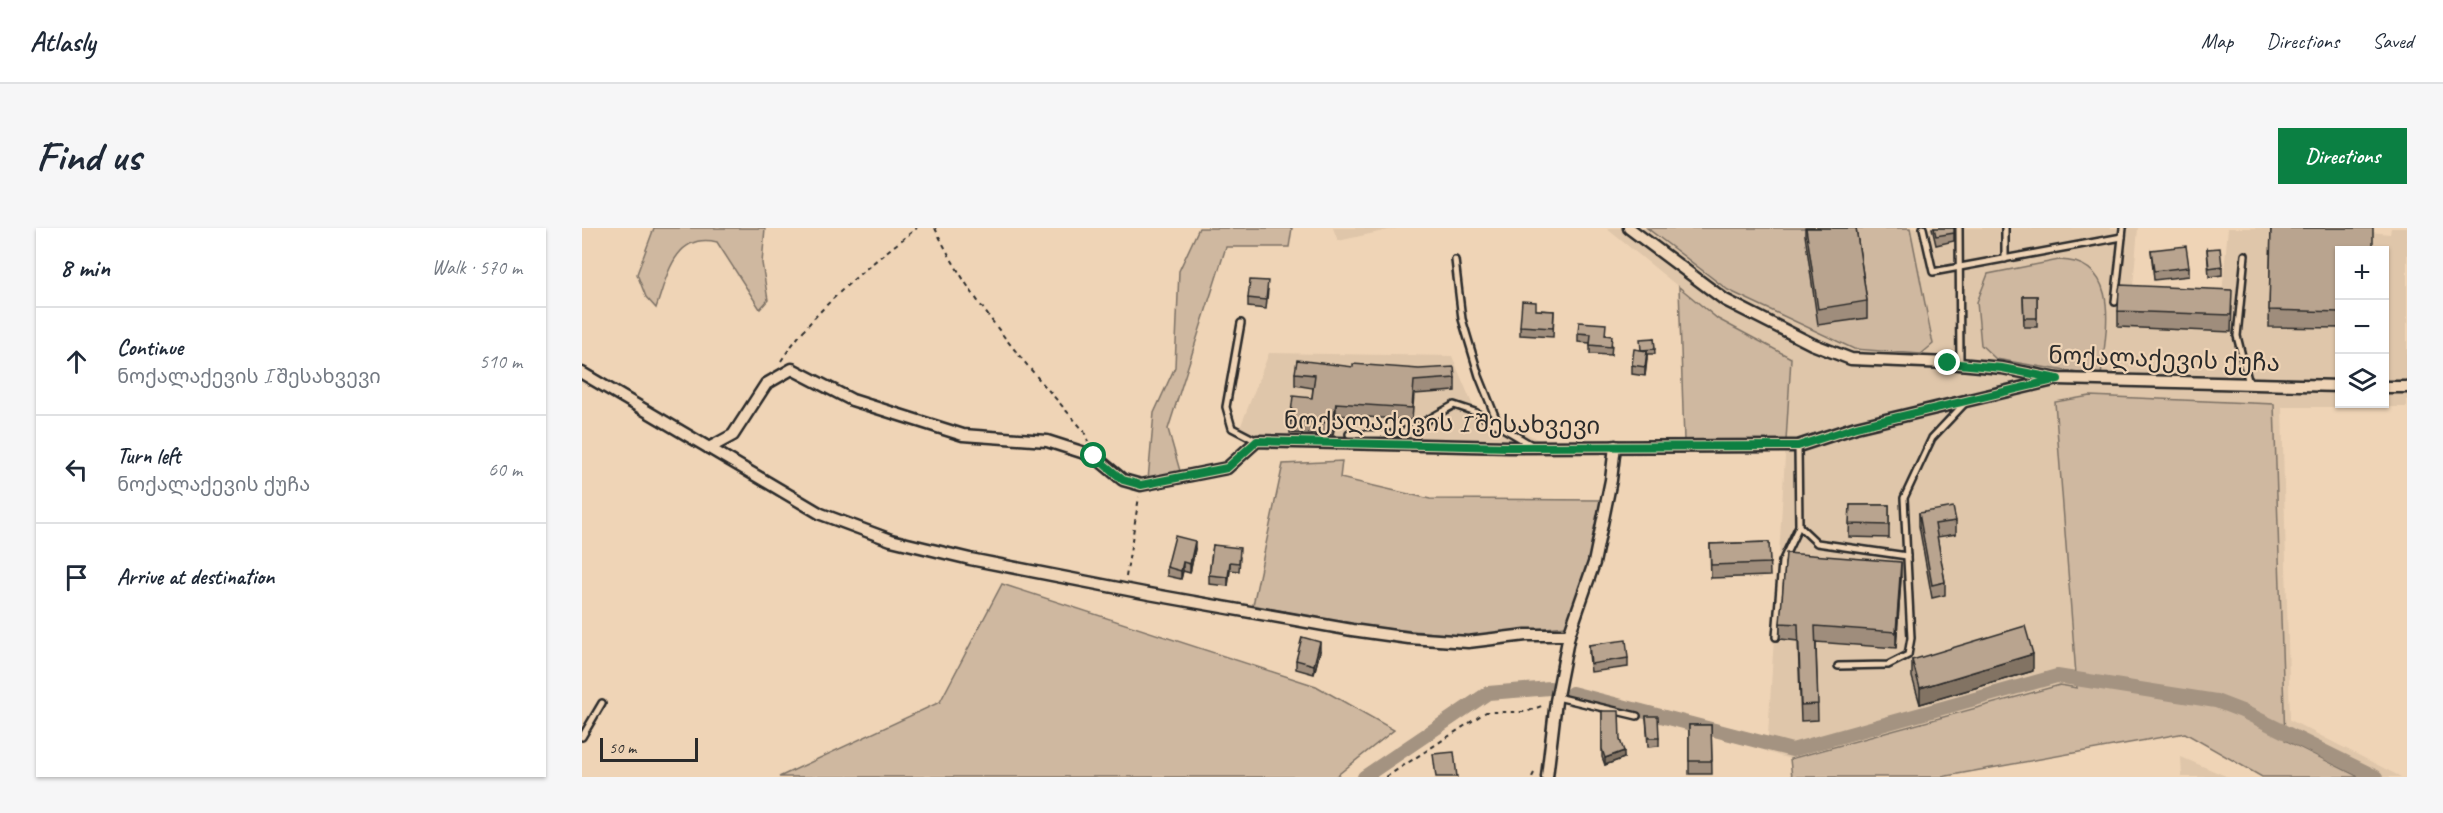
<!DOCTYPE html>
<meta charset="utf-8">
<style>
:root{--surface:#fff;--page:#f6f6f7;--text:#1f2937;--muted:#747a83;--line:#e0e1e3;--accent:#0b8043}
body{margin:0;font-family:Caveat,"Noto Sans Georgian",sans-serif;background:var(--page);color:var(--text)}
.controls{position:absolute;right:18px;top:18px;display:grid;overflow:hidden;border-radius:0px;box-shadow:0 2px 4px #0004}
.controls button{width:54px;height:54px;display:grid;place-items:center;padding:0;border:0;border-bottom:2px solid var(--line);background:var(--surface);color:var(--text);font:30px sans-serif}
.scale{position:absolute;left:18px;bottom:15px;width:98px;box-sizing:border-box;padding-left:6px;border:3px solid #2b2b2b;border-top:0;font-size:16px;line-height:21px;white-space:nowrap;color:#2b2b2b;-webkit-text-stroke:4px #efd4b6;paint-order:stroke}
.stop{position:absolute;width:18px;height:18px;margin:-14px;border:4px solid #0b8043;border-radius:50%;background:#fff}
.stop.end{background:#0b8043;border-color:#fff;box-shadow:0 2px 6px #0008}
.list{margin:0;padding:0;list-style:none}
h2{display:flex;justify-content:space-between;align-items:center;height:78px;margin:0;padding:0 24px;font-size:26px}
h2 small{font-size:20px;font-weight:400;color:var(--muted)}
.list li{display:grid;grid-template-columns:39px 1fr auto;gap:18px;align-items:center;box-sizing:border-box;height:108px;padding:0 24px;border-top:2px solid var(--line)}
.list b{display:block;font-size:22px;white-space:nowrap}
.list p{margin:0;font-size:20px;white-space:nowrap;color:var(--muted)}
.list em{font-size:20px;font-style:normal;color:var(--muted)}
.icon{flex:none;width:33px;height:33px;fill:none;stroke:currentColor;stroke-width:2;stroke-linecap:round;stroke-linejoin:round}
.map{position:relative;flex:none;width:1825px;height:549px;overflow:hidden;border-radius:0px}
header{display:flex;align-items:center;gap:36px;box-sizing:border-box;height:84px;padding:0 30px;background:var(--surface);border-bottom:2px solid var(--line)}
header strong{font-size:28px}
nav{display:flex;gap:33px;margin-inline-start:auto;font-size:21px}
.intro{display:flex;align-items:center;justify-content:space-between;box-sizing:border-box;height:144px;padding:0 36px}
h1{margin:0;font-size:42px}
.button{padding:15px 27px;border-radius:0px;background:var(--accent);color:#fff;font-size:21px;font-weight:700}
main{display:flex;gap:36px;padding:0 36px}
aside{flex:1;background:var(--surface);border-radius:0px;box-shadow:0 2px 4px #0004}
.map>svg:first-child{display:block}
.built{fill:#dfc6aa;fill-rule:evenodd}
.green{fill:#cfb8a0;stroke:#7d7266;stroke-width:1.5}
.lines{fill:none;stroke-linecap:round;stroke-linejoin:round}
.canal{stroke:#a49381;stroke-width:14}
.lane-casing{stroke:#2b2b2b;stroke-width:10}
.street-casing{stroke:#2b2b2b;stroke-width:15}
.path{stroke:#2b2b2b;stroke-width:2;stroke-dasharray:4.5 4.5;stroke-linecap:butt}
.lane{stroke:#efd4b6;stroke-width:5}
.street{stroke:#efd4b6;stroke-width:10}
.wall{fill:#9f8d7b;stroke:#2b2b2b;stroke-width:1.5}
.shaded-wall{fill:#827364;stroke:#2b2b2b;stroke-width:1.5}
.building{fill:#b9a48f;stroke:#2b2b2b;stroke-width:1.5}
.route{stroke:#0b8043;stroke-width:8}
.labels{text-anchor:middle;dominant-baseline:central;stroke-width:4.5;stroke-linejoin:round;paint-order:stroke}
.street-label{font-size:24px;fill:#2b2b2b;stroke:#efd4b6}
</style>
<header>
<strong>Atlasly</strong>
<nav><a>Map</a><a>Directions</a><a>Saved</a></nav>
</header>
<div class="intro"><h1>Find us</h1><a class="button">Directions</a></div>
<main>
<aside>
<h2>8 min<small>Walk · 570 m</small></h2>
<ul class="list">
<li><svg class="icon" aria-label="ahead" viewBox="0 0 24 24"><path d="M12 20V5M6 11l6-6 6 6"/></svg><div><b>Continue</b><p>ნოქალაქევის I შესახვევი</p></div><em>510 m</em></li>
<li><svg class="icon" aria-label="left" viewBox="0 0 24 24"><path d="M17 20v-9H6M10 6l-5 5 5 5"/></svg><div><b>Turn left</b><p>ნოქალაქევის ქუჩა</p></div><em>60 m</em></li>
<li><svg class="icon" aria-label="arrive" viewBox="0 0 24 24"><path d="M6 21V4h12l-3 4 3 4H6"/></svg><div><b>Arrive at destination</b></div></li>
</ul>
</aside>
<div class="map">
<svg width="1825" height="549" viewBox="0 0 1825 549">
<rect width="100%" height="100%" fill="#efd4b6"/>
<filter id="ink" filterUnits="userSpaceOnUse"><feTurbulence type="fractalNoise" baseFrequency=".0167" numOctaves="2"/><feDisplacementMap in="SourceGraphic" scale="12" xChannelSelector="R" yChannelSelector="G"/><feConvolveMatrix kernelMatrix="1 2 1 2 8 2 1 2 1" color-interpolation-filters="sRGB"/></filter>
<g filter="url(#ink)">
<!-- built -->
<g class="built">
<path d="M751,0H815L756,13Z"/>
<path d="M1024,0H1065L1146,62L1351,116L1328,0H1556L1551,58L1640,66L1646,0H1749L1808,6L1809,0H1825V179H1700L1708,492L1819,549H1777L1703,512L1692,176L1508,168L1473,174L1496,460L1478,457L1208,531L1185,524L1209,130L1136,91ZM1758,22H1802V176H1758Z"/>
<path d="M687,125L870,128L891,178L959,213L918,219L685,222L658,200Z"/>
<path d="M1599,529L1646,549H1600Z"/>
</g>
<!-- green -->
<g class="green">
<path d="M72,0H183L180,35L186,72L178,81L135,14C92,4 85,49 74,80L64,69L55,46Z"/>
<path d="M617,0H710L707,19H644L586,201L598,243L566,252L572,185L593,139L597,43Z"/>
<path d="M1065,0H1328L1351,116L1339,126L1272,121L1146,62Z"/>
<path d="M1477,32C1542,33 1523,106 1519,149L1414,131L1399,117L1395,74L1406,46Z"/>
<path d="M1097,59L1136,91L1209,130L1204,213H1102Z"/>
<path d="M1508,168L1692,176L1703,512L1777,549H1680L1603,505L1359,549H1210L1208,531L1478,457L1495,460L1473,174Z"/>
<path d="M760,233L758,250L848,271L1021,272L1010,339L984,398L883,408L770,397L671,377L701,236Z"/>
<path d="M420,356L734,458L812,502L753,549H197L358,474Z"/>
</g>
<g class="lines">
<!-- canal -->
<g class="canal">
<path d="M990,465L1210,522L1475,448L1634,473L1660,483L1794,549"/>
<path d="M782,549L906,465L968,460"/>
</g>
<defs>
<g id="lane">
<path d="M1341,0L1351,44L1540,9"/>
<path d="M1377,0L1378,136"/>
<path d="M1663,27L1655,108L1667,156"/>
<path d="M1423,31V0"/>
<path d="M873,32L880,91L897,148L917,198"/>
<path d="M1533,74L1541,0"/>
<path d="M659,95L644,179L650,200L675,213"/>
<path d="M767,206H812L829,201L872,177L893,184L948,216"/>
<path d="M1216,218L1217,298L1235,315L1325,328"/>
<path d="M1194,409L1200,334L1217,298"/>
<path d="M1256,438L1306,437L1326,427L1329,410L1322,270L1350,210L1384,174"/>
<path d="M975,469L1055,488"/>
<path d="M0,509L20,475"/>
</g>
<g id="street">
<path d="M1047,0L1143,72L1230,116L1269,131L1366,135L1420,140L1476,151L1758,158"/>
<path d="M0,145L239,286L309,312L388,331L567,366L770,402L827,410L886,414L944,407H987"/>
<path d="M1802,159H1825"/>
<path d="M127,220L151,207L184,156L210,141L270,172L381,207L465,213L512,228L541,252L559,257L645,240L675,213L927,219L1216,218L1274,199L1476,151"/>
<path d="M965,549L974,473L987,407L1012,335L1029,252L1033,218"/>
</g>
</defs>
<!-- lane casing -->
<use href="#lane" class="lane-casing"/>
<!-- street casing -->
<use href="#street" class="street-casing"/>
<!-- path -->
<g class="path">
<path d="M353,0C389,76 447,140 502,203L506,214"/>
<path d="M199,133C234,79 285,39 335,0"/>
<path d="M544,349L557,269"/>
<path d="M804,549L904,484H944L962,477"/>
<path d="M950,549L954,541"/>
</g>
<!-- lane -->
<use href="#lane" class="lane"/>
<!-- street -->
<use href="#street" class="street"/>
</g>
<!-- wall -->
<g class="wall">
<path d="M1223,0H1274L1285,73V90L1236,97L1223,7Z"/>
<path d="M1350,0H1372V13L1354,17Z"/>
<path d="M1689,0L1758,22V100L1687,99Z"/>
<path d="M1625,21L1640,38V47L1627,49Z"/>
<path d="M1569,22L1607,39V48L1572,52Z"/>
<path d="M686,62L684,81L666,79V70Z"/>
<path d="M1441,68H1455V99H1442Z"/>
<path d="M1650,79L1649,104L1536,99V83Z"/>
<path d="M954,82L972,83L971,109L938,107V98Z"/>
<path d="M996,105L1024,107L1030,117L1029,127L1008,126V115L996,114Z"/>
<path d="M1072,110L1073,126H1065L1063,148L1050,146V137L1059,122Z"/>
<path d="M771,139L873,150V163L832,166L830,192L754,187L751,207L708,205V193L730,170L731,160L713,157V145Z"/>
<path d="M1268,277H1307V310L1267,309Z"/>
<path d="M1337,285L1374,293V306L1355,309L1363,354V367L1350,370L1337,298Z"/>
<path d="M1187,314L1188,348L1129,350L1128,316Z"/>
<path d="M631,317L658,329L657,343L648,342L646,358L627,356V347Z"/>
<path d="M613,321L608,345L601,343L599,351L585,348V339Z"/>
<path d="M1319,350L1314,420L1234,414L1236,492L1219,493L1216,413L1198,411V395Z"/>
<path d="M1007,417L1046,430V439L1009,444L1007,426Z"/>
<path d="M738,423L732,446L714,441V432Z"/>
<path d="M1330,432L1451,443L1338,476L1330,449Z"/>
<path d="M1020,483L1038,512L1042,530L1023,537L1020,529Z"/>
<path d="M1064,488L1077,510V518L1066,519Z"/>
<path d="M1107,497H1129L1130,546H1107Z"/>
</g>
<!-- shaded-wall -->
<g class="shaded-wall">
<path d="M1065,123V132L1063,148V139Z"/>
<path d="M754,175V187L751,207V195Z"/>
<path d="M613,313V321L608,345V336Z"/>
<path d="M601,334V343L599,351V343Z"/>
<path d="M648,334V342L646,358V349Z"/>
<path d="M1319,334V350L1314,420V404Z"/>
<path d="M738,414V423L732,446V437Z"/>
<path d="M1451,426V443L1338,476V460Z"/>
<path d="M1042,523V530L1023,537V530Z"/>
</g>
<!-- building -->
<g class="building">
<path d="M1224,0H1274L1285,73L1236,81Z"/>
<path d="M1352,0H1372V5L1354,8Z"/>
<path d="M1689,0H1791V22H1758V84L1687,82Z"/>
<path d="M1604,18L1607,39L1572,43L1569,22Z"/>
<path d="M1638,20L1640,38L1627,40L1625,21Z"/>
<path d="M668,52L686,53L684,72L666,70Z"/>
<path d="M1538,57L1650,62L1649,87L1536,83L1537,61Z"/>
<path d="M1441,68H1455V90H1442Z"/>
<path d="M940,73L954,74V82L972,83L971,100L938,98Z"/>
<path d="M997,94L1024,96L1023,107L1030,108L1029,119L1008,117L1009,106L996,105Z"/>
<path d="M1072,110L1073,121L1059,122L1058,111Z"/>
<path d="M1052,121L1065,123L1063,139L1050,137Z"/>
<path d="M715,132L771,139V136L837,141L872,139L873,150L832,153L830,180L754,175L751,195L708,193L711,168L730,170L733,147L713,145Z"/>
<path d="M1268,277H1307V297L1267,296Z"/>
<path d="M1371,279L1374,293L1353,296L1363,354L1350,357L1337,285Z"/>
<path d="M593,308L613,313L608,336L601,334L599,343L585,339Z"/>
<path d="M1187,314L1188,335L1129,337L1128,316Z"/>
<path d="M631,317L658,320L657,335L648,334L646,349L627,347Z"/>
<path d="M1204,325L1319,334L1314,404L1233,398L1236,476L1219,477L1216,396L1198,395Z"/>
<path d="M1443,398L1451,426L1338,460L1330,432Z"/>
<path d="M720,409L738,414L732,437L714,432Z"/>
<path d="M1044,412L1046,430L1009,436L1007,417Z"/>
<path d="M1020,483H1037L1038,512L1042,523L1023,530L1020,521Z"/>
<path d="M1064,488H1076L1077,510H1066Z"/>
<path d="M1107,497H1129L1130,533H1107Z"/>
<path d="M872,524L875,549H854L851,526Z"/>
</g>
</g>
<g class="lines" filter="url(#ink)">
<!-- route -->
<path class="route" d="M512,228L541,252L559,257L645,240L675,213L927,219L1216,218L1274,199L1476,151L1420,140L1366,135"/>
</g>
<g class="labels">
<!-- street labels -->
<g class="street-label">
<text transform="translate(1582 131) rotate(2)">ნოქალაქევის ქუჩა</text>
<text transform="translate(860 195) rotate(1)">ნოქალაქევის I შესახვევი</text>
</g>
</g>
</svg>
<div class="controls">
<button>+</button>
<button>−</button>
<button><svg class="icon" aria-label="layers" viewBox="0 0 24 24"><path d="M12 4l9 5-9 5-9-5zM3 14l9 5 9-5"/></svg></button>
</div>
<div class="scale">50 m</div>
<div class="stop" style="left:512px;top:228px"></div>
<div class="stop end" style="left:1366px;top:135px"></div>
</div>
</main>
